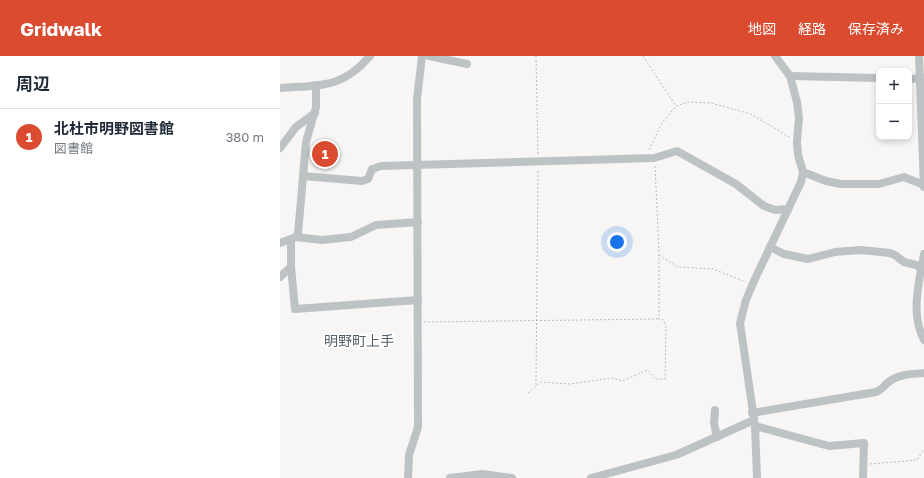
<!DOCTYPE html>
<html lang="ja">
<meta charset="utf-8">
<style>
:root{--surface:#fff;--page:#f2f2f3;--text:#1f2937;--muted:#747a83;--line:#e0e1e3;--accent:#da4b30}
body{margin:0;font-family:"Golos Text","Noto Sans JP",sans-serif;background:var(--page);color:var(--text)}
.controls{position:absolute;right:12px;top:12px;display:grid;overflow:hidden;border-radius:8px;box-shadow:0 2px 6px #0003}
.controls button{width:36px;height:36px;display:grid;place-items:center;padding:0;border:0;border-bottom:1px solid var(--line);background:var(--surface);color:var(--text);font:20px sans-serif}
.you{position:absolute;left:337px;top:186px;width:14px;height:14px;margin:-10px;border:3px solid #fff;border-radius:50%;background:#1a73e8;box-shadow:0 0 0 6px #1a73e833}
.badge{display:grid;place-items:center;width:26px;height:26px;border-radius:50%;background:var(--accent);color:#fff;font-size:13px;font-weight:700}
.pin{position:absolute;translate:-50% -50%;border:2px solid #fff;box-shadow:0 1px 4px #0006}
.list{margin:0;padding:0;list-style:none}
h2{display:flex;justify-content:space-between;align-items:center;height:52px;margin:0;padding:0 16px;font-size:17px}
h2 small{font-size:13px;font-weight:400;color:var(--muted)}
.list li{display:grid;grid-template-columns:26px 1fr auto;gap:12px;align-items:center;box-sizing:border-box;height:56px;padding:0 16px;border-top:1px solid var(--line)}
.list b{display:block;font-size:15px;white-space:nowrap}
.list p{margin:0;font-size:13px;white-space:nowrap;color:var(--muted)}
.list em{font-size:13px;font-style:normal;color:var(--muted)}
.map{position:relative;flex:none;width:644px;height:422px;overflow:hidden}
header{display:flex;align-items:center;gap:24px;box-sizing:border-box;height:56px;padding:0 20px;background:var(--accent);color:#fff}
header strong{font-size:19px}
nav{display:flex;gap:22px;margin-inline-start:auto;font-size:14px}
main{display:flex}
aside{flex:1;background:var(--surface)}
.map>svg:first-child{display:block}
.lines{fill:none;stroke-linecap:round;stroke-linejoin:round}
.path{stroke:#b8bbbd;stroke-width:1;stroke-dasharray:2 2;stroke-linecap:butt}
.minor{stroke:#bdc2c5;stroke-width:8}
.labels{text-anchor:middle;dominant-baseline:central;stroke-width:4;stroke-linejoin:round;paint-order:stroke}
.quarter-label{font-size:14px;fill:#556169;stroke:#fff}
</style>
<header>
<strong>Gridwalk</strong>
<nav><a>地図</a><a>経路</a><a>保存済み</a></nav>
</header>
<main>
<aside>
<h2>周辺<small></small></h2>
<ul class="list">
<li><span class="badge">1</span><div><b>北杜市明野図書館</b><p>図書館</p></div><em>380 m</em></li>
</ul>
</aside>
<div class="map">
<svg width="644" height="422" viewBox="0 0 644 422">
<rect width="100%" height="100%" fill="#f7f6f4"/>
<g class="lines">
<!-- path -->
<g class="path">
<path d="M256,0L258,99"/>
<path d="M363,0L396,50L408,46L431,47L471,58L511,82"/>
<path d="M369,94L382,67L396,50"/>
<path d="M379,199L398,211L433,213L466,226"/>
<path d="M144,266L379,263"/>
<path d="M256,329L258,113"/>
<path d="M248,337L261,326L289,328L332,322L342,325L368,314L375,323H385L386,272L384,264L379,263V197L375,109"/>
<path d="M590,408L637,404L644,393"/>
</g>
<!-- minor -->
<g class="minor">
<path d="M149,0L187,8"/>
<path d="M639,0L644,131"/>
<path d="M510,20L599,22"/>
<path d="M629,23L643,22"/>
<path d="M0,32C40,29 62,33 90,0"/>
<path d="M0,92L16,71L35,57"/>
<path d="M523,116L546,125L561,128H599L624,121L644,129"/>
<path d="M23,120L82,125L88,123L92,113L101,110L374,102L397,95L456,128L484,150L495,154L508,153"/>
<path d="M16,181L42,184L71,181L96,169L138,166"/>
<path d="M0,187L16,181L18,178L26,86L36,51V29"/>
<path d="M490,191L504,198L528,203L555,196L581,194L610,197L615,199L624,206L636,209L641,213"/>
<path d="M644,198C639,227 630,257 644,284"/>
<path d="M11,211L15,253L138,244"/>
<path d="M0,221L11,211V184"/>
<path d="M435,354L434,367L437,381"/>
<path d="M472,357L596,336C602,334 605,328 610,325C620,318 633,318 644,317"/>
<path d="M475,370L549,390L584,387L583,422"/>
<path d="M128,422L129,399L138,371L137,43L142,0"/>
<path d="M170,422L202,418L232,422"/>
<path d="M311,422L396,399L474,364"/>
<path d="M477,422L475,370L460,267L466,244L474,225L521,126L523,116L518,99L517,86L519,62L517,46L510,20L495,0"/>
</g>
</g>
<g class="labels">
<!-- quarter labels -->
<g class="quarter-label">
<text x="79" y="284">明野町上手</text>
</g>
</g>
</svg>
<div class="controls">
<button>+</button>
<button>−</button>
</div>
<div class="you"></div>
<div class="pin badge" style="left:45px;top:98px">1</div>
</div>
</main>
